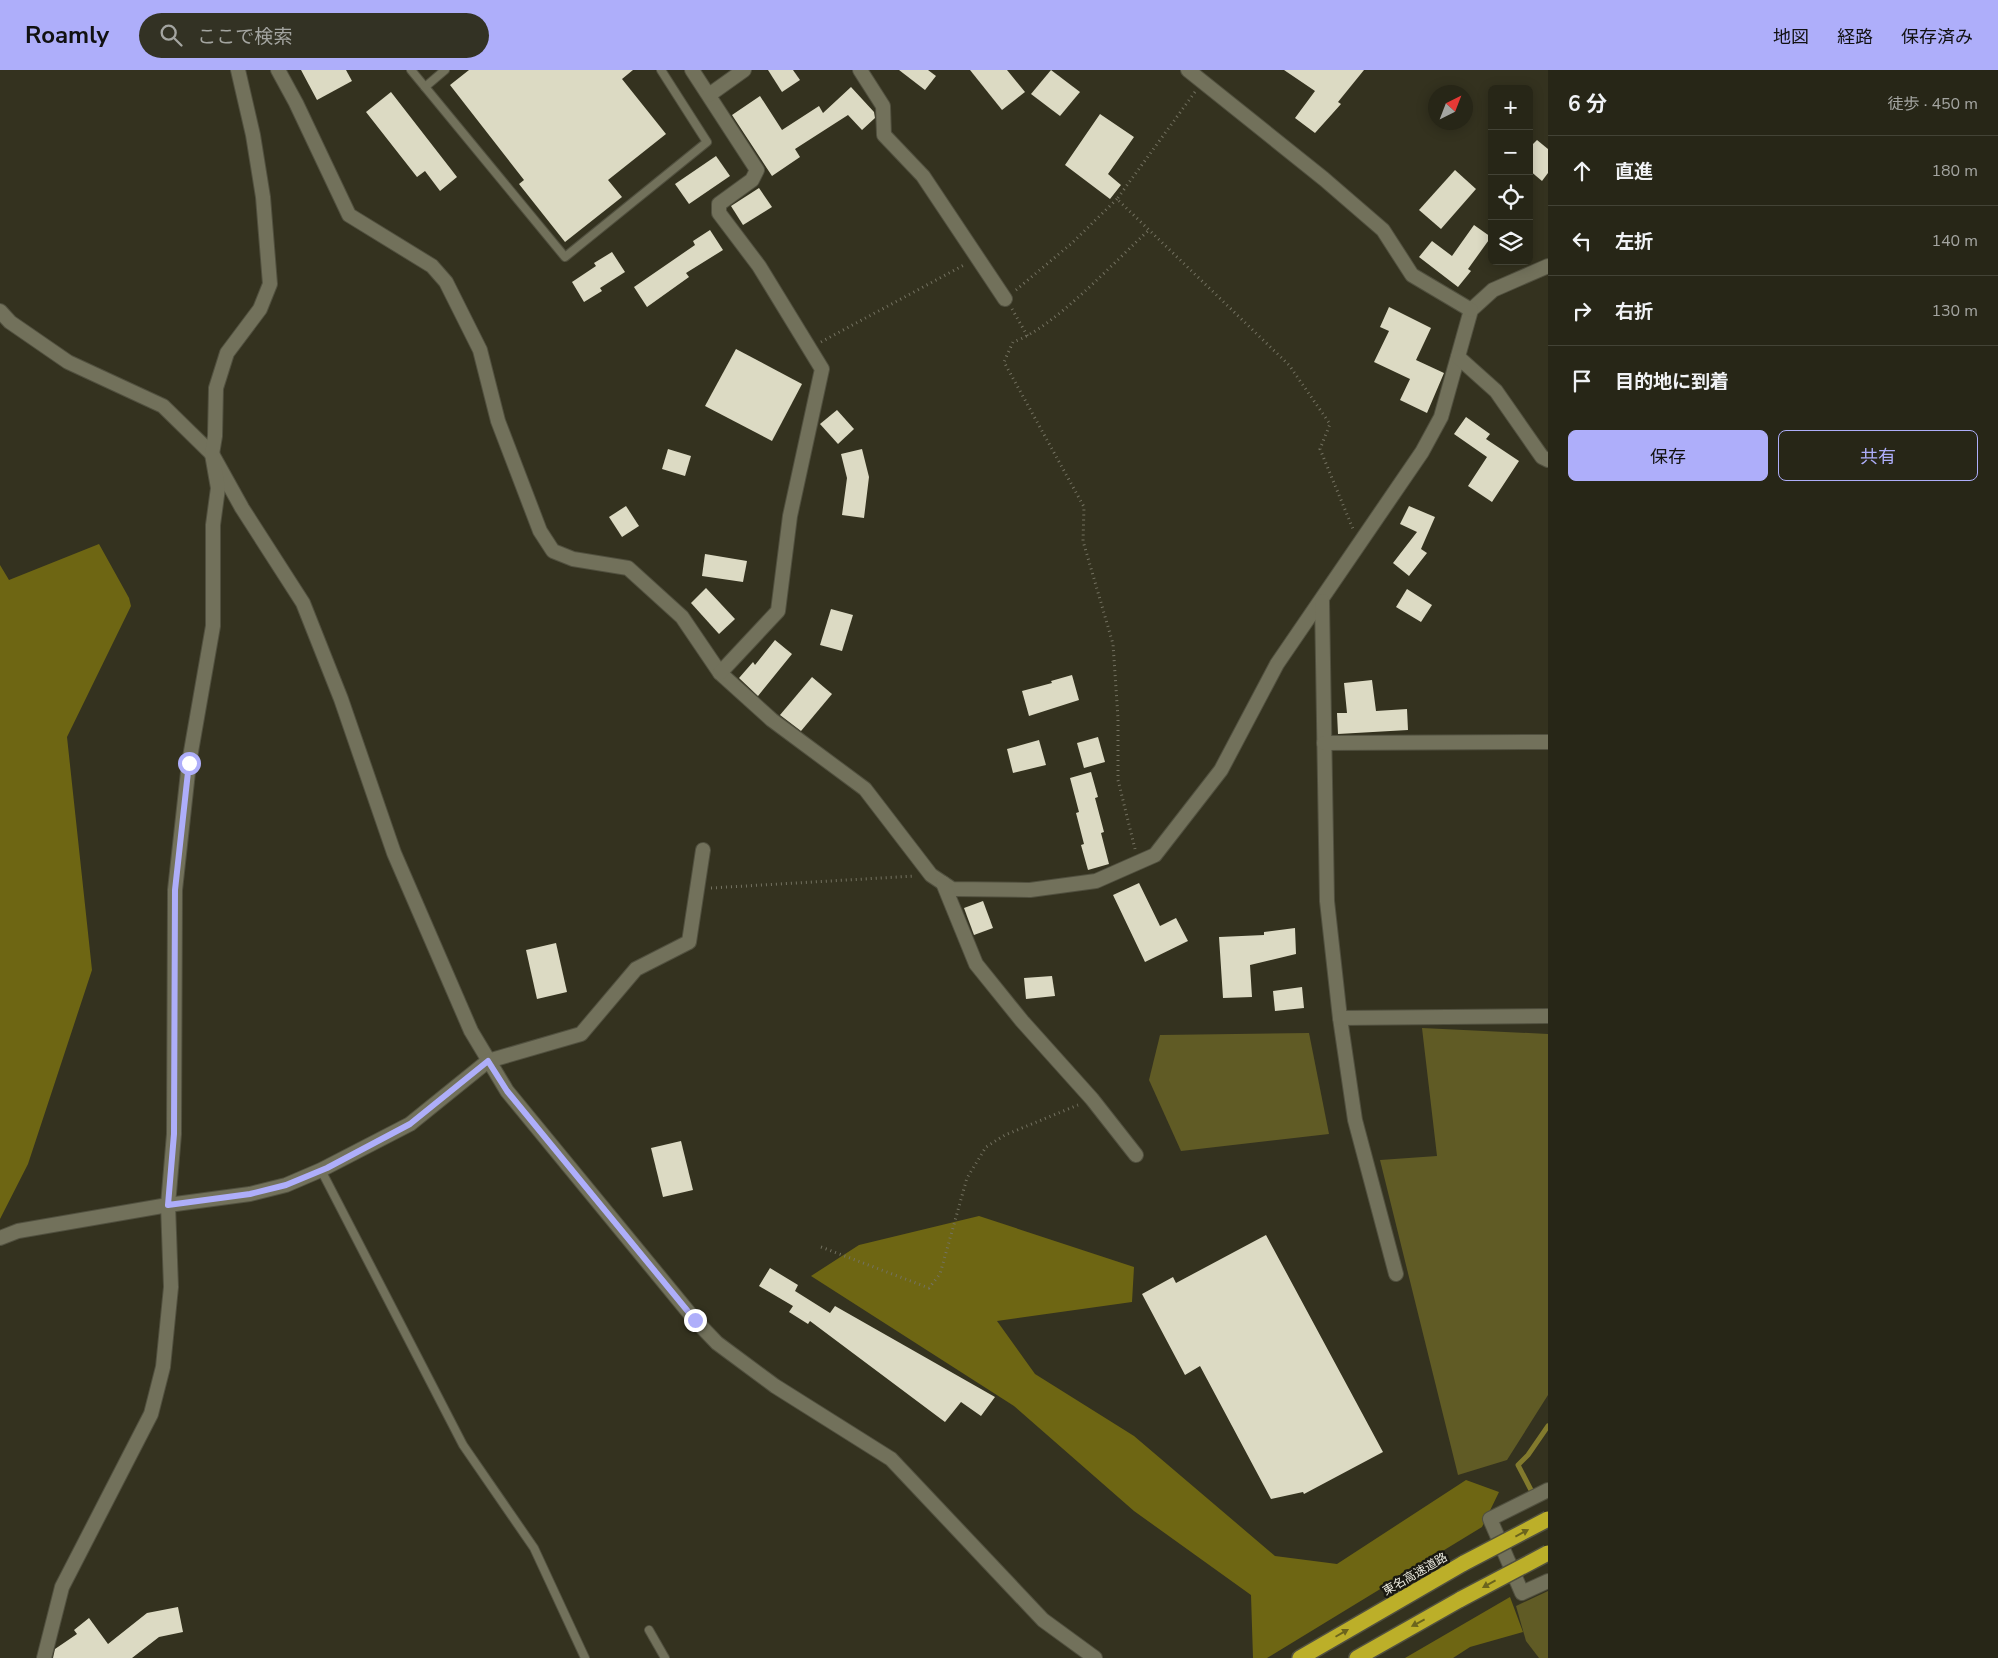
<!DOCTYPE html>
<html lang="ja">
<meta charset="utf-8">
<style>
:root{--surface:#272617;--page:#333224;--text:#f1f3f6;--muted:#a4a5a1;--line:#434336;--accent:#aeaefa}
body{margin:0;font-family:"Nunito Sans","Noto Sans JP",sans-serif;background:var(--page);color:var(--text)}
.controls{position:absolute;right:15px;top:15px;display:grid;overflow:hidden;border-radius:8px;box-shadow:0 2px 12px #0003}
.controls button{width:45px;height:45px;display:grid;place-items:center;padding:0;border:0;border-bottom:1px solid var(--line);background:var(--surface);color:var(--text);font:25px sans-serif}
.compass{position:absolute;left:1428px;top:15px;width:45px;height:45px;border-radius:50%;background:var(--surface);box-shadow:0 2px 12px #0003;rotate:42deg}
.stop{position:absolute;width:15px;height:15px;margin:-11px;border:4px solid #aeaefa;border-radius:50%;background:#fff}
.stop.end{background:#aeaefa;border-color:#fff;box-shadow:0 1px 5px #0008}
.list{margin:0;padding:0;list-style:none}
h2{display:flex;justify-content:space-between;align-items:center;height:65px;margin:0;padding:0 20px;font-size:21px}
h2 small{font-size:16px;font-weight:400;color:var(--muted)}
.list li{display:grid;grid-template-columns:32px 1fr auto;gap:15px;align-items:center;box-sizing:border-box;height:70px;padding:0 20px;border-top:1px solid var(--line)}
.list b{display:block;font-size:19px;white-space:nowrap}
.list em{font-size:16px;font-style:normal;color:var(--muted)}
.actions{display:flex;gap:10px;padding:15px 20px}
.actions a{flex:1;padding:11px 0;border:1px solid var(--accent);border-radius:8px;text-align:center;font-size:18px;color:var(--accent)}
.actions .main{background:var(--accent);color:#111}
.icon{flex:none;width:28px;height:28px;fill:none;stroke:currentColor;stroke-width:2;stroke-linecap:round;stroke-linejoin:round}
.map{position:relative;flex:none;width:1548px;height:1588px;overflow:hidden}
header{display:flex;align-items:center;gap:30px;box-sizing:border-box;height:70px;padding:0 25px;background:var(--accent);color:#111}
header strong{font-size:24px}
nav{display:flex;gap:28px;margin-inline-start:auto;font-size:18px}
.search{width:350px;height:45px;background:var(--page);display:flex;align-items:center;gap:12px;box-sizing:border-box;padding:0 18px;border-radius:28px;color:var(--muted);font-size:19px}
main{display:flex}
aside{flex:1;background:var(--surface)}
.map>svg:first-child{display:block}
.green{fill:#605b25}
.forest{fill:#6e6613}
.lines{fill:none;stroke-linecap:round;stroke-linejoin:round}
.stream{stroke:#827a2d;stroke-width:5}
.building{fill:#dcdac3}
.service-casing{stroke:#51503f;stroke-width:10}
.minor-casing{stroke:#51503f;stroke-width:16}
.motorway-casing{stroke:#51503f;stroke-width:18}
.path{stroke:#747261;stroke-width:3;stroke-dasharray:1 4;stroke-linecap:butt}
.service{stroke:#72715b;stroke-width:8}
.minor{stroke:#72715b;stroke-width:14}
.motorway{stroke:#bcaf29;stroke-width:15}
.motorway-bridge-casing{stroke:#51503f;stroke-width:18;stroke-linecap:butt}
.motorway-bridge{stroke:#bcaf29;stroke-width:15}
.oneway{fill:#6b641d}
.route{stroke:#aeaefa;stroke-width:6}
.labels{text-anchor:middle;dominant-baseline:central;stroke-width:5;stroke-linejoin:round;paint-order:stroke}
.street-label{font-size:12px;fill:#ebeade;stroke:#1a1911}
</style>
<header>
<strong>Roamly</strong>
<div class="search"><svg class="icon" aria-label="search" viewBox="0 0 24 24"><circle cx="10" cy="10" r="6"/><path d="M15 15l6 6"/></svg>ここで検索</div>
<nav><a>地図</a><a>経路</a><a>保存済み</a></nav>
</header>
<main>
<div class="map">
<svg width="1548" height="1588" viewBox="0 0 1548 1588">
<rect width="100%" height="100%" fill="#34321f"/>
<!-- green -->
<g class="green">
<path d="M1422,958L1548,964V1325L1507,1390L1458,1405L1380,1090L1437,1086Z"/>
<path d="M1309,963L1329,1064L1181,1081L1149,1010L1160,965Z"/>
<path d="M1548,1521V1588H1539L1526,1571L1516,1536Z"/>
</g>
<!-- forest -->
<g class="forest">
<path d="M99,474L129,528L131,536L67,667L92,900L28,1094L0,1149V495L9,510Z"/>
<path d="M979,1146L1134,1197L1132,1232L997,1251L1035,1304L1134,1366L1275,1486L1337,1494L1466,1410L1499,1422L1482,1457L1267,1588H1253L1251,1525L1134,1441L1014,1336L811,1206L859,1175Z"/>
<path d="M1510,1527L1523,1562L1470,1577L1453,1588H1405Z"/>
</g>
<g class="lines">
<!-- stream -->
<path class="stream" d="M1531,1420L1518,1395L1528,1385L1548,1356"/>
</g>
<!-- building -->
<g class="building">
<path d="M301,0H346L352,11L317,30Z"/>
<path d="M469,0H633L622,9L666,64L608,110L622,127L565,172L519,114L524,110L450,15Z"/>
<path d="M768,0H793L800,10L782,22Z"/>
<path d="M899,0H928L936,6L925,20Z"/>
<path d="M970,0H1007L1025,22L1002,40Z"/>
<path d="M1051,0L1080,22L1060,46L1031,24Z"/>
<path d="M1284,0H1364L1338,32L1341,34L1315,63L1295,48L1315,21Z"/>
<path d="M851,17L874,42L875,48L862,60L848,45L795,79L800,87L772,106L732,45L760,26L782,60L819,36L823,43Z"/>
<path d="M391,22L457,107L440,121L425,101L417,107L366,42Z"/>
<path d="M1100,44L1134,67L1108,104L1121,115L1110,129L1065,95Z"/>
<path d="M1537,70L1548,79V103L1542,111L1529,100V78Z"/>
<path d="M716,86L730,106L689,134L675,114Z"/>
<path d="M1455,100L1476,119L1441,159L1419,140Z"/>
<path d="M759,118L772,137L743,155L731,136Z"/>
<path d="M1474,155L1491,167L1468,199L1471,201L1458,217L1419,187L1432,171L1452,186Z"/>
<path d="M710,160L723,180L686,203L689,207L647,237L634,217L695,175L693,171Z"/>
<path d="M612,182L625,202L600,218L602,221L584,232L572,212L596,196L594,193Z"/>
<path d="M1389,237L1431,258L1416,290L1444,303L1427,343L1400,330L1410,309L1374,292L1389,261L1380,257Z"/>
<path d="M736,279L802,314L772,371L705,336Z"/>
<path d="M837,340L854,359L838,374L820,354Z"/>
<path d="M1466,347L1490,364L1486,369L1519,391L1492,432L1468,416L1487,387L1454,364Z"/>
<path d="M668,379L691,386L685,406L662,399Z"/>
<path d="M862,379L869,407L864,448L842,445L847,408L841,384Z"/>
<path d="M626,436L639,456L622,467L609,447Z"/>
<path d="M1409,436L1435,447L1421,479L1427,483L1409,506L1393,493L1417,462L1400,454Z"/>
<path d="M705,484L747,491L743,512L702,506Z"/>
<path d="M706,518L735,549L719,564L691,533Z"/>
<path d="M1407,519L1432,535L1421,552L1396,537Z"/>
<path d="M831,539L853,545L842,581L820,575Z"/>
<path d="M775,570L792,584L758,626L739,608L753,592L755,595Z"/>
<path d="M1072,605L1079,630L1029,646L1022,621L1052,613L1051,611Z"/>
<path d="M812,607L832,624L801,661L780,645Z"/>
<path d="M1372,610L1376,641L1407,639L1408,660L1338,664L1337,643H1347L1344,613Z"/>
<path d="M1098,667L1105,692L1084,698L1077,673Z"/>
<path d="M1039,670L1046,695L1013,703L1007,679Z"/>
<path d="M1091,702L1098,727L1095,728L1104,762L1101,763L1109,794L1088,800L1081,775L1084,774L1076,743L1079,742L1070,708Z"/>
<path d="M1139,813L1160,856L1176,848L1188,871L1145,892L1113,825Z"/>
<path d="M983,831L993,858L974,865L964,838Z"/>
<path d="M1295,858L1296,884L1250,895L1252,927L1223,928L1219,867L1264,865V862Z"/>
<path d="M556,873L567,922L537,929L526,880Z"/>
<path d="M1052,906L1055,926L1026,929L1024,908Z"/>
<path d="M1302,917L1304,938L1275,941L1273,921Z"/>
<path d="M681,1071L693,1120L663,1127L651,1078Z"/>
<path d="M1266,1165L1383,1382L1304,1424L1303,1422L1271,1429L1200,1296L1185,1305L1142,1224L1173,1207L1176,1213Z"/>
<path d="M770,1198L798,1215L795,1221L830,1243L835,1236L995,1327L981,1346L961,1332L945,1352L810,1251L808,1254L789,1242L793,1236L759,1216Z"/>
<path d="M178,1537L183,1562L159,1567L132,1588H53L55,1579L77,1564L74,1560L89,1548L108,1574L147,1543Z"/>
</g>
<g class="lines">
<defs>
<g id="service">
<path d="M411,0L425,17"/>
<path d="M445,0L425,17L565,187L707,72L661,0"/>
<path d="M321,1100L463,1375L534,1478L585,1588"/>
<path d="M649,1560L665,1588"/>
</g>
<g id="minor">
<path d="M278,0L296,33L349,145L432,196L446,212L480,280L498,351L540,461L553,481L573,489L628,498L682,547L720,603L772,650L865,719L931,805L952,819L1030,820L1096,811L1155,785L1221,700L1277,594L1422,382L1441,347L1471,240L1493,220L1548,196"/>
<path d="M692,0L757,100L752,110L719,134V143L759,196L822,299L790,446L778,541L720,603"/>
<path d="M860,0L883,36L884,65L923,106L1005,229"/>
<path d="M1188,0L1324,109L1383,160L1412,205L1471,240"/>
<path d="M709,25L744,0"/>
<path d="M0,241L10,252L68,292L163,336L212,384L242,438L303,533L341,629L394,783L471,961L507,1021L695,1250L717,1273L775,1316L891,1389L1043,1550L1095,1588"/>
<path d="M1458,287L1496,321L1542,387L1548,390"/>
<path d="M1322,531L1327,831L1340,948L1355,1050L1396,1204"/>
<path d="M1324,673L1548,672"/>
<path d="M943,813L976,894L1022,951L1092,1029L1136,1085"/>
<path d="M1340,948L1548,946"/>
<path d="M0,1168L18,1161L168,1135L250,1124L286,1115L321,1100L410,1054L488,991L581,964L636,899L689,872L703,780"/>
<path d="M1548,1420L1490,1449L1522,1523L1548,1511"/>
<path d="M44,1588L62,1517L151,1344L163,1297L171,1217L168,1135L174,1064L175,820L189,693L213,556V455L218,418L212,384L215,366L216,318L227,283L260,239L270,214L263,127L253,65L238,0"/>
</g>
<g id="motorway">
<path d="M1300,1588L1464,1493"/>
<path d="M1357,1588L1461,1529"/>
</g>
</defs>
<!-- service casing -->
<use href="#service" class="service-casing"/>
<!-- minor casing -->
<use href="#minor" class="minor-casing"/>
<!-- motorway casing -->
<use href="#motorway" class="motorway-casing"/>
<!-- path -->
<g class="path">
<path d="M1195,22L1117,129L1289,295L1330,354L1320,379L1353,459"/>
<path d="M1016,220L1072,173L1117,129"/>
<path d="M1012,239L1028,267"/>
<path d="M821,272L964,195"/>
<path d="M1135,779L1118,710V648L1113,574L1083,471L1084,437L1004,292L1013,272C1053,259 1116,190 1149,160"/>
<path d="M711,818L915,806"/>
<path d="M821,1177L929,1218L940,1204L967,1108L986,1077L1005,1065L1078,1035"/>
</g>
<!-- service -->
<use href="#service" class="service"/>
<!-- minor -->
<use href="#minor" class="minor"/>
<!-- motorway -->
<use href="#motorway" class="motorway"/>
<defs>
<g id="motorway-bridge">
<path d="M1464,1493L1548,1449"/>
<path d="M1461,1529L1548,1483"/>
</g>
</defs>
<!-- motorway-bridge casing -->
<use href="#motorway-bridge" class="motorway-bridge-casing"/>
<!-- motorway-bridge -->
<use href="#motorway-bridge" class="motorway-bridge"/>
</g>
<!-- one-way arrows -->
<defs><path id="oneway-solid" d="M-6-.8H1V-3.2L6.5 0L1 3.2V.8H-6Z" transform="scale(1.25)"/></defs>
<g class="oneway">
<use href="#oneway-solid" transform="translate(1522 1463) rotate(-28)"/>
<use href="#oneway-solid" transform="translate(1489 1514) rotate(151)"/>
<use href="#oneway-solid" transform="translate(1418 1553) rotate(152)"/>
<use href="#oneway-solid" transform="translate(1342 1563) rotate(-30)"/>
</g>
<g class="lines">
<!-- route -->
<path class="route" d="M189,693L175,820L174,1064L168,1135L250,1124L286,1115L327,1098L410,1054L488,991L507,1021L695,1250"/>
</g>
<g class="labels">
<!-- street labels -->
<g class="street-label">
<text transform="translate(1415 1504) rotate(-30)">東名高速道路</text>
</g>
</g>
</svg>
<div class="controls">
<button>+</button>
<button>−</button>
<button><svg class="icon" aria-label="locate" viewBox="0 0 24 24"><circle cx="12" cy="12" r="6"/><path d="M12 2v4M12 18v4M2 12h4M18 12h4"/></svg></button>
<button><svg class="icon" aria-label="layers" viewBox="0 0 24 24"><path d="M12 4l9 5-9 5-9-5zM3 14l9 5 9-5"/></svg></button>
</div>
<svg class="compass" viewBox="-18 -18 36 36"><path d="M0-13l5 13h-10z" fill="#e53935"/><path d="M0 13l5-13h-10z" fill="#a4a5a1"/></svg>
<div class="stop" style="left:189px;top:693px"></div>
<div class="stop end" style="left:695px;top:1250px"></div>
</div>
<aside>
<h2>6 分<small>徒歩 · 450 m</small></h2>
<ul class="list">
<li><svg class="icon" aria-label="ahead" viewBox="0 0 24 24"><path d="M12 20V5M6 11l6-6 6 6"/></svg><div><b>直進</b></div><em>180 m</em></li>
<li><svg class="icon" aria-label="left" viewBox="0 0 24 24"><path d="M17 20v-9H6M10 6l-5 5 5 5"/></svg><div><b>左折</b></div><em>140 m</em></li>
<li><svg class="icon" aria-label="right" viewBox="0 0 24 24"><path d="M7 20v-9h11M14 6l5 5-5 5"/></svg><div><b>右折</b></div><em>130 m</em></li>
<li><svg class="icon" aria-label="arrive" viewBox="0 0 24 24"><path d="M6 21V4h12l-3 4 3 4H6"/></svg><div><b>目的地に到着</b></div></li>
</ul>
<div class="actions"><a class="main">保存</a><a>共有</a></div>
</aside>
</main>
